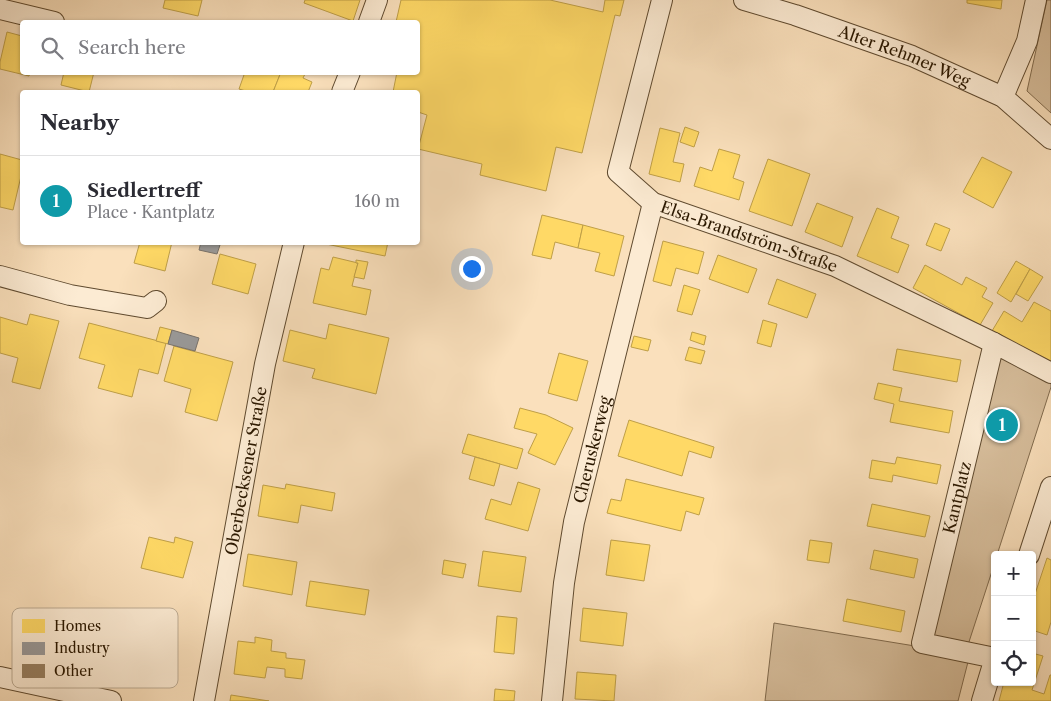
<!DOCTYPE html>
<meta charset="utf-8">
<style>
:root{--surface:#fff;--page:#f2f2f3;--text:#2b2b33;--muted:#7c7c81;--line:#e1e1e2;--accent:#8f2418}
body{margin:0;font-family:"Libre Caslon Text",serif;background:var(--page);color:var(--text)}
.controls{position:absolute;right:15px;bottom:15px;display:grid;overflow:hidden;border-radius:5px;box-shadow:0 1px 4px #0004}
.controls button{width:45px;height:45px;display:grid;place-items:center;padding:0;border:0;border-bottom:1px solid var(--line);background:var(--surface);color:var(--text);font:25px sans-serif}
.you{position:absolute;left:471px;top:268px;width:18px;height:18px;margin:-12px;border:4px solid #fff;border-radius:50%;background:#1a73e8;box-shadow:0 0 0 8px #1a73e833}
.badge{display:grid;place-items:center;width:32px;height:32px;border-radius:50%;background:var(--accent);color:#fff;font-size:16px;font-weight:700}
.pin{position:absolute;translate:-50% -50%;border:2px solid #fff;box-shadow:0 1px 5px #0006}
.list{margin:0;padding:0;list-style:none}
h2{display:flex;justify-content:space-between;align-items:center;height:65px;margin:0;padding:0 20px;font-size:21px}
h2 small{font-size:16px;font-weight:400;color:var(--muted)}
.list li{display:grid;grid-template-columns:32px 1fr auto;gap:15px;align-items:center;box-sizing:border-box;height:90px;padding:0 20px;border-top:1px solid var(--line)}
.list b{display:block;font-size:19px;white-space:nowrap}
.list p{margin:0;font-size:16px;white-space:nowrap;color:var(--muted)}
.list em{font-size:16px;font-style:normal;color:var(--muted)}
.icon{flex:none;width:28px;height:28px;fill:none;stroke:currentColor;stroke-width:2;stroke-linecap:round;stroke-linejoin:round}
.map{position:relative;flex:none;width:1051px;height:701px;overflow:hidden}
.search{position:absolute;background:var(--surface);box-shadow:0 1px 4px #0004;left:20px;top:20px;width:400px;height:55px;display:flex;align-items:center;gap:12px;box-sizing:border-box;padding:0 18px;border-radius:5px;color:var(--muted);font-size:19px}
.panel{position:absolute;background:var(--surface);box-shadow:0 1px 4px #0004;left:20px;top:90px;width:400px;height:155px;border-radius:5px}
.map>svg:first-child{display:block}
.green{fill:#d7be9c;stroke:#816b4e}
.homes{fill:#ffd966;stroke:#bf9f47}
.industry{fill:#999;stroke:#78726b}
.building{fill:#978062;stroke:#2b1800}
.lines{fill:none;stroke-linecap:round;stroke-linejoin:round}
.street-casing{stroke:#5f4a2f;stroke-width:22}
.street{stroke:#fcebd3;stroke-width:20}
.labels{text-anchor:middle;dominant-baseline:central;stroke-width:5;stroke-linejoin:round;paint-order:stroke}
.street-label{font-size:16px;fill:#2b1800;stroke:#fcebd3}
.key{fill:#fcebd3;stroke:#bdac94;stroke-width:1}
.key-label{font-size:14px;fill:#2b1800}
</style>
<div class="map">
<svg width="1051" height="701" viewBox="0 0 1051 701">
<rect width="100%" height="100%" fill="#fae0bc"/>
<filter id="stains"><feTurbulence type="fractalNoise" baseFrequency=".004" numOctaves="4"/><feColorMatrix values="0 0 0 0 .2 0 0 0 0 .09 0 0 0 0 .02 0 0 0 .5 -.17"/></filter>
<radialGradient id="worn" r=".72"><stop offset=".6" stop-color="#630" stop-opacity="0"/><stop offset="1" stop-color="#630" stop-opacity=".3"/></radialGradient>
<!-- green -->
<g class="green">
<path d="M1047,0H1051V113L1027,91Z"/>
<path d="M994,344L1051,374V387L997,555H995V562L966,651L922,642Z"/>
<path d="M774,623L921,647L969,658L958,701H765Z"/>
</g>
<!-- homes -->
<g class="homes">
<path d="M165,0H202L198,16L163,8Z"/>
<path d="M305,0H360L353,21L304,3Z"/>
<path d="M401,0H550L603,12L605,0H624L620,16L615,15L582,153L556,147L546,191L480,175L482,164L418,149L427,115L418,112V92H393L397,72H418V22H396Z"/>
<path d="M967,0H1002L1001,9L967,3Z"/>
<path d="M7,32L22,36V72H30L29,76L0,69V62Z"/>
<path d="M64,72H94L89,92L61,85Z"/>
<path d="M245,72H281L273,92H249L239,89Z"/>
<path d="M281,72H302L305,74L303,78L312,82L308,92H273Z"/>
<path d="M685,127L699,132L694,147L680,142Z"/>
<path d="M660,128L680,133L673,162L684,164L680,182L649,174Z"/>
<path d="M719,149L740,155L733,178L744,182L739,200L694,186L700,167L712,171Z"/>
<path d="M0,154L22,160V172L13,210L0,207Z"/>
<path d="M982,157L1012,172L993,208L963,192Z"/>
<path d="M768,159L810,174L792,226L749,211Z"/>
<path d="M817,203L853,217L842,247L805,232Z"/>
<path d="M877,208L899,217L891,238L909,245L898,273L857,256Z"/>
<path d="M542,215L583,225L578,248L555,242L551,259L532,255Z"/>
<path d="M935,223L950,229L941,251L926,245Z"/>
<path d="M583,225L624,236L614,276L595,271L600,253L578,248Z"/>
<path d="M663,241L704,252L698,274L676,268L671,286L653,281Z"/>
<path d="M140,242H172L165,271L134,263Z"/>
<path d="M326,242H388L385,256L326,244Z"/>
<path d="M220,254L256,264L248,294L212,284Z"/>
<path d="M718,255L757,269L748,293L709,279Z"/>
<path d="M333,257L358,263L352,286L371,290L366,315L313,303L321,268L329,270Z"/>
<path d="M356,260L368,262L364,279L354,277L358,263H356Z"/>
<path d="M1016,261L1030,269L1011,302L997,293Z"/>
<path d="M925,265L962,285L966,277L987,288L982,297L993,303L980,325L913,288Z"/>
<path d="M1030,269L1043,277L1028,301L1016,294Z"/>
<path d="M777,279L816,294L807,318L768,304Z"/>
<path d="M684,285L700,290L692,315L677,311Z"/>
<path d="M1034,302L1051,311V365L992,331L1004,311L1022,322Z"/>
<path d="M30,314L59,321L40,389L12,382L18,358L0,353V317L27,325Z"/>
<path d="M763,320L777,324L771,347L757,343Z"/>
<path d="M89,323L166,343L158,374L139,369L132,397L98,388L105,365L79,358Z"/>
<path d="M329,324L389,338L376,394L312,378L315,369L283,361L290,330L326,339Z"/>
<path d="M160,327L172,330L168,344L156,341Z"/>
<path d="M692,332L706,336L704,345L690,340Z"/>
<path d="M634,336L651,340L648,351L631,347Z"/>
<path d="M174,346L233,362L217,421L185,412L191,389L164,381Z"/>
<path d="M689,347L705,351L701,364L685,360Z"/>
<path d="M897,349L961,360L957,382L893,370Z"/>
<path d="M559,353L588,361L577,401L548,393Z"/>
<path d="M878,383L902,388L899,401L953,411L949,433L890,422L894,404L874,399Z"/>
<path d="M520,408L546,415L573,428L555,465L528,453L537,434L514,428Z"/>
<path d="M629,420L714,447L711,458L689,451L682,476L618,456Z"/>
<path d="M468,434L523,449L517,469L462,453Z"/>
<path d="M475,457L500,464L494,486L469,479Z"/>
<path d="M897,457L941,465L937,484L893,475L892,482L869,478L872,460L895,464Z"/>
<path d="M626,479L704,498L699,515L686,511L681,531L607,513L611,499L621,501Z"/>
<path d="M518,482L540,489L528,531L485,519L491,499L511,505Z"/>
<path d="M286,484L335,493L332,511L301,505L298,523L258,516L263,485L285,489Z"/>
<path d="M872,504L930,516L925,537L867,526Z"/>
<path d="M149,537L174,543L175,537L193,542L183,578L141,568Z"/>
<path d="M611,540L650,545L644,581L606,575Z"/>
<path d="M810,540L832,543L829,563L807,560Z"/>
<path d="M874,550L918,559L914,578L870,569Z"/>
<path d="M483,551L526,557L521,592L478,586Z"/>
<path d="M248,554L297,562L292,595L243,586Z"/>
<path d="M1047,558L1051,560V622L1047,635L1032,630V603Z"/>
<path d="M444,560L466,564L463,578L442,574Z"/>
<path d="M310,581L369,590L365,615L306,606Z"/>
<path d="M847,599L905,611L901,632L843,621Z"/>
<path d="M583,608L627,613L623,646L580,641Z"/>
<path d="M497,616L517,618L514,654L494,652Z"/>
<path d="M255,637L272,640L271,651L286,653V658L305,660L302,679L285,677V669L267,667L265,678L234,674L238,641L255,643Z"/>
<path d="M1032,653L1043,656L1032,690L1044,694L1050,675H1051V701H999L1004,682H1032Z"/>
<path d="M577,672L616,675L614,701L575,699Z"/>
<path d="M495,689L515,691L514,701H494Z"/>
<path d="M231,695L269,701H230Z"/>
</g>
<!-- industry -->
<g class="industry">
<path d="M201,242H210L220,245L217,254L199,250Z"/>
<path d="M172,330L199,338L195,351L168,344Z"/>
</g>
<!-- building -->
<circle class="building" cx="1002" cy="425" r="11"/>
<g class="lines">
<defs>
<g id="street">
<path id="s1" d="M662,0L618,172L653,203L835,266L994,343"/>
<path id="s2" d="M744,0L795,15L912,56L1003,97L1051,139"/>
<path d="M0,9L54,22"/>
<path d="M369,22L377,0"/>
<path d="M342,92L350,72"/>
<path d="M1003,97L1027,41L1036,0"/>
<path d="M0,276L70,295L147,308L156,301"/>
<path d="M1029,555L1051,487"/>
<path id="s3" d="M995,658L922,643L994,343L1051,373"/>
<path d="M0,677L111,701"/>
<path id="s4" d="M204,701L265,364L294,242"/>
<path id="s5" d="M552,701L564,583L574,522L653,203"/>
<path d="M982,701L995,658"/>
</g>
</defs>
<!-- street casing -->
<use href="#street" class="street-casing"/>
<!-- street -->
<use href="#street" class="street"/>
</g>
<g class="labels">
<!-- street labels -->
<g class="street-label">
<text stroke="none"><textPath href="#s2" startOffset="170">Alter Rehmer Weg</textPath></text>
<text stroke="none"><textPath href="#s1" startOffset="326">Elsa-Brandström-Straße</textPath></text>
<text stroke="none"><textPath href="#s5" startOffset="255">Cheruskerweg</textPath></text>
<text stroke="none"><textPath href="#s4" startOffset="234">Oberbecksener Straße</textPath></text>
<text stroke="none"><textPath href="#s3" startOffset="224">Kantplatz</textPath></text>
</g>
</g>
<!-- legend -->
<rect x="12" y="608" width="166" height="80" rx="8" class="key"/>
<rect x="22" y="619" width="23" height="14" fill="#ffd966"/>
<rect x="22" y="642" width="23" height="13" fill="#999"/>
<rect x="22" y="664" width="23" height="14" fill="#978062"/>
<g class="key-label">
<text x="54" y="631">Homes</text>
<text x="54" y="653">Industry</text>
<text x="54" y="676">Other</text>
</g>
<rect width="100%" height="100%" filter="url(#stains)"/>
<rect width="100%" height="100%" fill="url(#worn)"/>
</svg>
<div class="controls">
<button>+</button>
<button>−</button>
<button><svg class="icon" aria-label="locate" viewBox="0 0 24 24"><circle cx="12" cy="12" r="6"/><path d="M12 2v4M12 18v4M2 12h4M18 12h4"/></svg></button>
</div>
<div class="you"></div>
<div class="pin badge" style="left:1002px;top:425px;background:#0f9aa8">1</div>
<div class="search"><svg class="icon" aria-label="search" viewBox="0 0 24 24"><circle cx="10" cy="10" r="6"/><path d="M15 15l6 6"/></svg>Search here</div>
<section class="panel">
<h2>Nearby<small></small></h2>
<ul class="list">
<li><span class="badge" style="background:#0f9aa8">1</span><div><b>Siedlertreff</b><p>Place · Kantplatz</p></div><em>160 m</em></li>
</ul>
</section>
</div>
